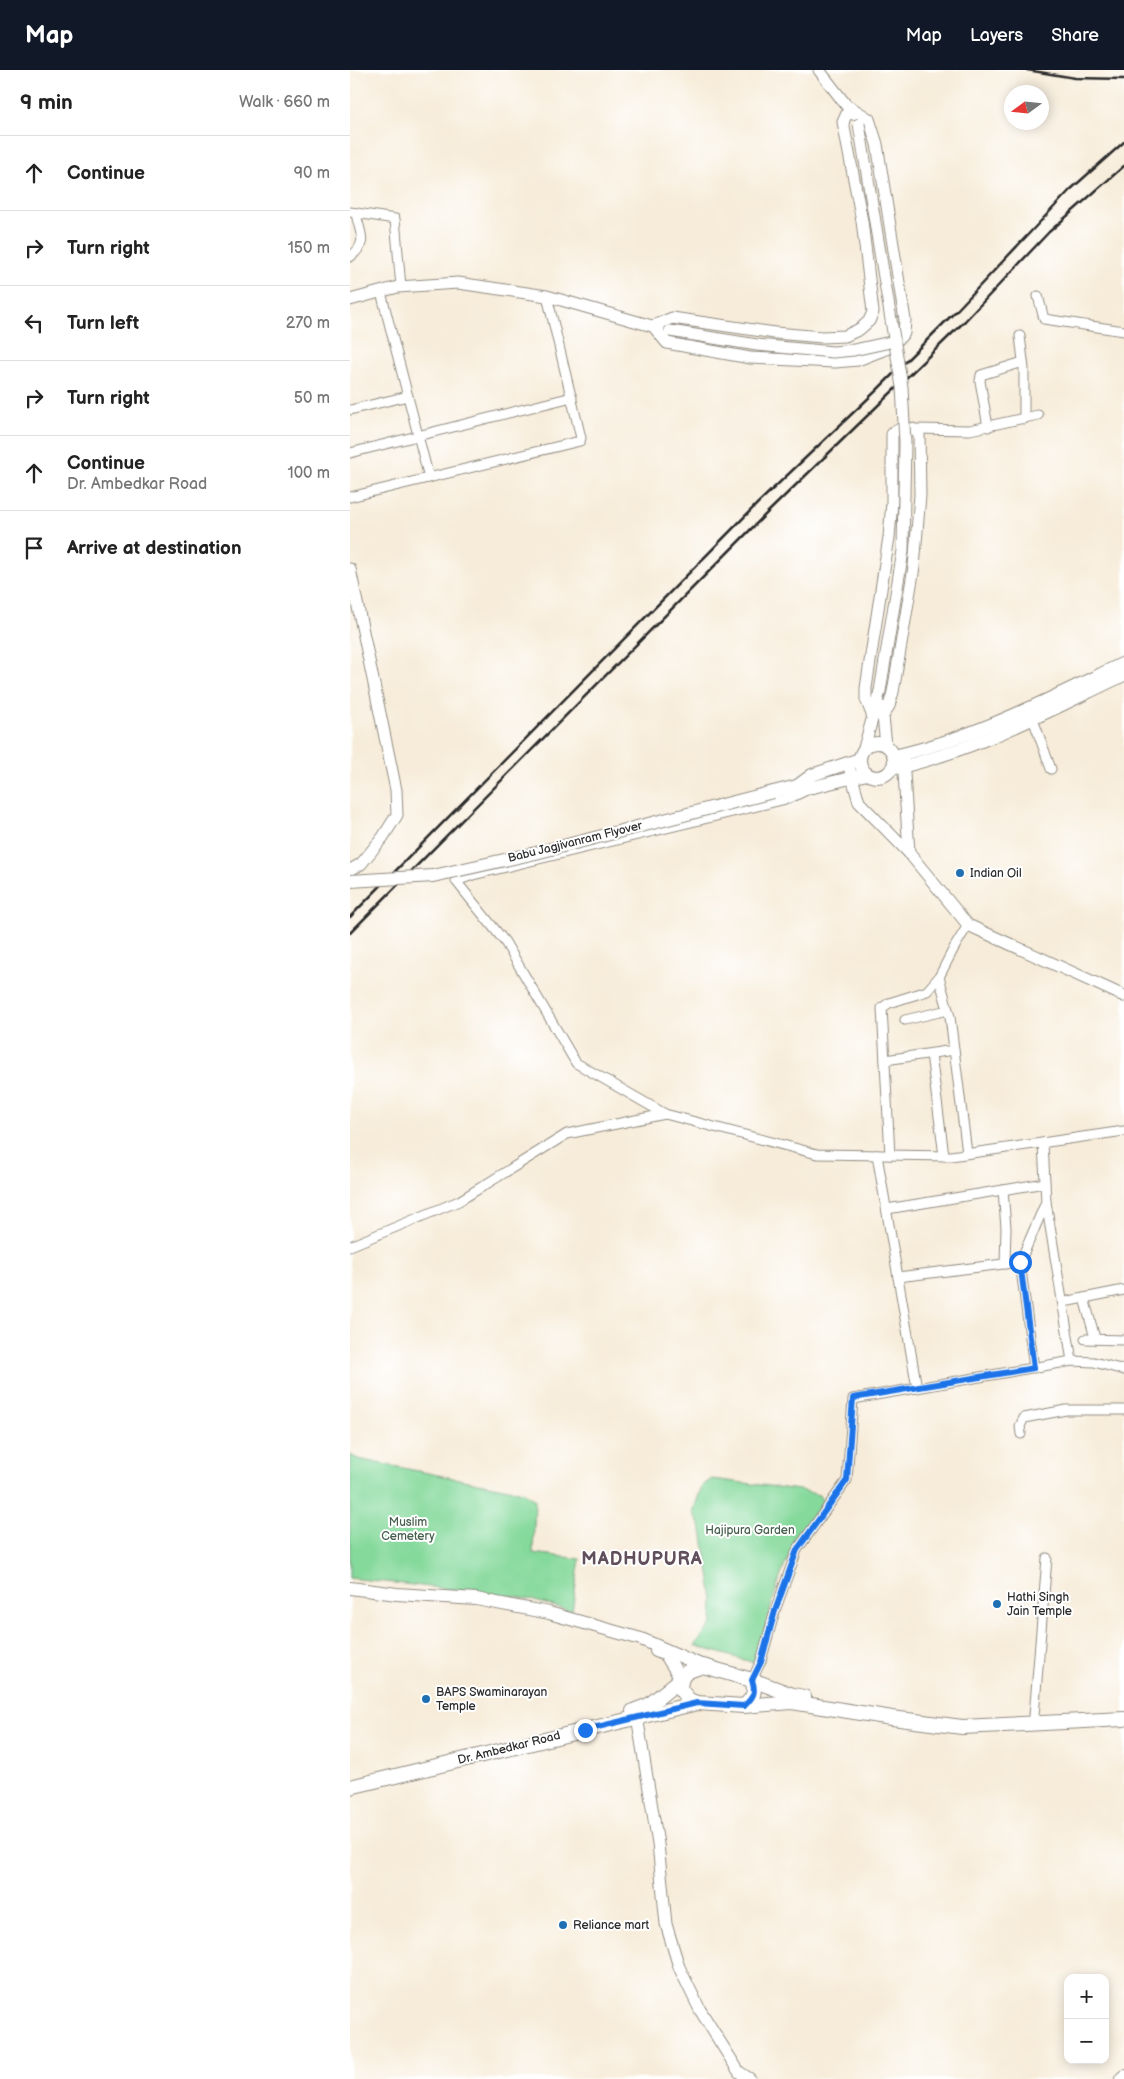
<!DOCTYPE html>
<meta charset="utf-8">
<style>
:root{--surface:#fff;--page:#f2f2f2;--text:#222;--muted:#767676;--line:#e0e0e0;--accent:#111827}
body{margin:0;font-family:"Balsamiq Sans",sans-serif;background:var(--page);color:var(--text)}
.controls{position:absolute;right:15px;bottom:15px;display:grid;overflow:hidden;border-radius:10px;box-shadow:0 2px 12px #0003}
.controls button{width:45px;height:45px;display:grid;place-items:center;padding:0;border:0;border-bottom:1px solid var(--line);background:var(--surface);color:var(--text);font:25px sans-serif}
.compass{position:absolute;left:654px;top:15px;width:45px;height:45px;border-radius:50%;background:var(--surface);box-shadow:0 2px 12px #0003;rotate:255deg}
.stop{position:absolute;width:15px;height:15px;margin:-11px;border:4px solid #1a73e8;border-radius:50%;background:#fff}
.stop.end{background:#1a73e8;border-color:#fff;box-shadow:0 1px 5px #0008}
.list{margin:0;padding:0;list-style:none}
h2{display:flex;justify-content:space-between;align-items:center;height:65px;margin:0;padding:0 20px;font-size:21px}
h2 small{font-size:16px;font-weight:400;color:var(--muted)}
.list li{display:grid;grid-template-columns:32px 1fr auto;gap:15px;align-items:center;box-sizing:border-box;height:75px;padding:0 20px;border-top:1px solid var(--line)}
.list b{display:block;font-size:19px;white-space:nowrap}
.list p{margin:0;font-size:16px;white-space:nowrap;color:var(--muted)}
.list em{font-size:16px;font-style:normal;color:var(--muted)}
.icon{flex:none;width:28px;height:28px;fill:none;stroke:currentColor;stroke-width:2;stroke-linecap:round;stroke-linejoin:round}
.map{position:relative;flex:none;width:774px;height:2009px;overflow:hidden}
header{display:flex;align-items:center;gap:30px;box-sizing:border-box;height:70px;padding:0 25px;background:var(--accent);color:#fff}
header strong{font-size:24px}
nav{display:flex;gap:28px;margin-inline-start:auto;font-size:18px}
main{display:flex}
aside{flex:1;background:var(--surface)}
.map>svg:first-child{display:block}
.green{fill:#85d99b;stroke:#588263}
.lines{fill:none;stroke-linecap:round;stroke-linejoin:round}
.minor-casing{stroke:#918c82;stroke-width:11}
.tertiary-casing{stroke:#918c82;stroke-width:13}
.secondary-casing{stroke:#918c82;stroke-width:14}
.primary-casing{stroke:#918c82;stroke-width:16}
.minor{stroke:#fff;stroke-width:9}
.tertiary{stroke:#fff;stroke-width:11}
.secondary{stroke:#fff;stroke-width:12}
.primary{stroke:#fff;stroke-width:14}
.rail{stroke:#2b2b2b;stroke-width:2.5}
.tertiary-bridge-casing{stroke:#918c82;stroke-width:13;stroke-linecap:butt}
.secondary-bridge-casing{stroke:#918c82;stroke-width:14;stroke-linecap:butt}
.tertiary-bridge{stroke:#fff;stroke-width:11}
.secondary-bridge{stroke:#fff;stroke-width:12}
.route{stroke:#1a73e8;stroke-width:6}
.poi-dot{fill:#1f6fb2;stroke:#fff;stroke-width:2}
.labels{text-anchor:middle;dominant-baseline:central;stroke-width:4;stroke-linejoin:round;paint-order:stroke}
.street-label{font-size:12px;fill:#2b2b2b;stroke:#fff}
.poi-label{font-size:12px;fill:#2b2b2b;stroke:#fff;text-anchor:start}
.park-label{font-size:12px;fill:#465f4d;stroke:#fff}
.district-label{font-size:18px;font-weight:bold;letter-spacing:1px;fill:#61505b;stroke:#fff}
</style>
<header>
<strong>Map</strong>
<nav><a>Map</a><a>Layers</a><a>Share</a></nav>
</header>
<main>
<aside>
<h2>9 min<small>Walk · 660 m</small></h2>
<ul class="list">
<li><svg class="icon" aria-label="ahead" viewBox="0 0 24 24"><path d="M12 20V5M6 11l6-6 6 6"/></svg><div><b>Continue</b></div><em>90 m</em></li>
<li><svg class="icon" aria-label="right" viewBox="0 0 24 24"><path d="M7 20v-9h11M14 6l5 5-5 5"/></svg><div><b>Turn right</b></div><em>150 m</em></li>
<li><svg class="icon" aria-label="left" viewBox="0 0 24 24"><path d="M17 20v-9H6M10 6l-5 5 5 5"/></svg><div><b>Turn left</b></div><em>270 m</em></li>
<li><svg class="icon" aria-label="right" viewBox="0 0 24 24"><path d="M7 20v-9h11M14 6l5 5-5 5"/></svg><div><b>Turn right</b></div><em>50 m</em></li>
<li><svg class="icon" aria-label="ahead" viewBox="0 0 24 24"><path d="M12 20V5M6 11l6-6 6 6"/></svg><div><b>Continue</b><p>Dr. Ambedkar Road</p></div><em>100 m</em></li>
<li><svg class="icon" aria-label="arrive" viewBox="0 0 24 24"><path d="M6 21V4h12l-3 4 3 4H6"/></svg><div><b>Arrive at destination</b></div></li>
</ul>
</aside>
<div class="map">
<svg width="774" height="2009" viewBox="0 0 774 2009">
<rect width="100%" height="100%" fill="#fff"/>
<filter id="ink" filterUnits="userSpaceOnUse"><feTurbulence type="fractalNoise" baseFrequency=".02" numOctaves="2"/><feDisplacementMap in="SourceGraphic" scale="10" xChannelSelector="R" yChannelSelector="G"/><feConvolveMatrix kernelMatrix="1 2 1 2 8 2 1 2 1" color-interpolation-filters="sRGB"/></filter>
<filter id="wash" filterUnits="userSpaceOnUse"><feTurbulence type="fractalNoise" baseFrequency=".0096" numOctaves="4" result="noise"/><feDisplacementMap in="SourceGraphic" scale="20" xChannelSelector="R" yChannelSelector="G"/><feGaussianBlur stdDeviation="1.12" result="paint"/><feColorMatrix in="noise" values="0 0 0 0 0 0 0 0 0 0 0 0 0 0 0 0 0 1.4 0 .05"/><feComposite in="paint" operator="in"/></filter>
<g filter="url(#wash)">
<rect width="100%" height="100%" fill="#f7ecd9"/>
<!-- green -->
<g class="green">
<path d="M0,1385L8,1389L173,1422L185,1430L183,1483L230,1489L222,1541L170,1527L0,1508Z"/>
<path d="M362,1409L450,1420L469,1425L473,1432C462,1446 451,1460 443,1477C426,1510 416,1557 405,1593L345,1576L362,1553L363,1529L352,1460L343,1442L352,1416Z"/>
</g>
</g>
<g filter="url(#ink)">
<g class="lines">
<defs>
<g id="minor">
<path d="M0,142L45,149L51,217"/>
<path d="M0,187C20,172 9,163 6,143"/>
<path d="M31,222L79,408"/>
<path d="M688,226L694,249L774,261"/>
<path d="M670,266L674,299V349"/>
<path d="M0,340L58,326"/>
<path d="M638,357L630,311L631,305L673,292"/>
<path d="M564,359L620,360L688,345"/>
<path d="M0,383L222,327"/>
<path d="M0,427L230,371L231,368L197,226"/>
<path d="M683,649L701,699"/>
<path d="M461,718L440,728L123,805L106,811L155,872L226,993L315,1044L467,1084L601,1086L774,1061"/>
<path d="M589,907L600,947L617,1083"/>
<path d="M555,950L598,940"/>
<path d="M581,984L594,1086"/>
<path d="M535,990L604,980"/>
<path d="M693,1073L696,1132L722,1291"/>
<path d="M527,1085L567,1318"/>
<path d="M540,1085L532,938L539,933L577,921L589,907L604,878L618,855"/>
<path d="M653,1120L656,1158L655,1194"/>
<path d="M537,1139L695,1113"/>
<path d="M0,1176L109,1131L217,1064L315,1044"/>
<path d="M548,1207L670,1192"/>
<path d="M734,1228L745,1268"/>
<path d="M719,1231L774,1220"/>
<path d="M735,1269L774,1270"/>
<path d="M684,1298L670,1192L696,1132"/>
<path d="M671,1364L670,1356L674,1348L716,1340H774"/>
<path d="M402,1610L411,1591L425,1541L447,1480L497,1410L503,1329L722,1291L744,1292L774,1300"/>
<path d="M684,1646L697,1488"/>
</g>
<g id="tertiary">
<path d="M469,0L503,44"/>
<path d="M500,37L519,49L527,74L555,250L554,263L541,277L508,290L485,292L400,288L317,273L303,256L322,248L425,263L472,267L495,266L510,259L519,251L523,242L512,151L493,52Z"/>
<path d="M0,230L48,217L108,213L197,226L309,258"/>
<path d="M0,499L46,720L47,745L33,767L11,794L0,800"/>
<path d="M532,637L536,675"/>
<path d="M523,647L516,629V618L539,467L542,432V364C551,356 560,355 569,364L570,425L564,497L543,622L539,636L533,645"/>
<path d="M514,678L530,621"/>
<path d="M553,687L559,783"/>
<path d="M498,693L509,732L559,783L618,855L774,926"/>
<path d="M286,1640L308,1774L316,1854L329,1897L350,1940L389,2002L400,2009"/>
</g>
<g id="secondary">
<circle cx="527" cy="690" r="17"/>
<path d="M544,686C625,668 699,629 774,593"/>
<path d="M542,699C625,681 698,641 774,605"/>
<path d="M447,716L462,705L510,689"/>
<path d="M423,722L447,716L463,717L517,704"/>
<path d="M0,1518L47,1524L126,1529L199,1543L291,1569L353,1596"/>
<path d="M306,1581L316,1585L331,1609"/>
<path d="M771,2009L774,2006"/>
</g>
<g id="primary">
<path d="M353,1596L402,1610C406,1622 404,1627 394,1636L347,1633L339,1630L330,1619C331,1601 338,1601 353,1596Z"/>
<path d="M402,1610L443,1625L454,1627"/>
<path d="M394,1636L442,1632L542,1648L612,1657L774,1649"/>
<path d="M283,1641L299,1635L331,1609"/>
<path d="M0,1717L347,1633"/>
</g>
</defs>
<!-- minor casing -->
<use href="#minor" class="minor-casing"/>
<!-- tertiary casing -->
<use href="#tertiary" class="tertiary-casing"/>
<!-- secondary casing -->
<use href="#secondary" class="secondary-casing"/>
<!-- primary casing -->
<use href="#primary" class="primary-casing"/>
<!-- minor -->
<use href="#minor" class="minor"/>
<!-- tertiary -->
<use href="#tertiary" class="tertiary"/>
<!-- secondary -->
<use href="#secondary" class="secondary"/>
<!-- primary -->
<use href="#primary" class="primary"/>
<!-- rail -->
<g class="rail">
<path d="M677,0L725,8L774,9"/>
<path d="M0,847L408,433L526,321L607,240L720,120L774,72"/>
<path d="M0,863L417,443L615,251L699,162L774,96"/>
</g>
<defs>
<g id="tertiary-bridge">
<path d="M509,54L552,317L555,372L553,481L530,621"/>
<path d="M320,261L407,275L483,282L504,280L545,271"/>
</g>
<path id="secondary-bridge" d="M0,811L83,806L186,783L423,722"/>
</defs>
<!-- tertiary-bridge casing -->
<use href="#tertiary-bridge" class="tertiary-bridge-casing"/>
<!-- secondary-bridge casing -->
<use href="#secondary-bridge" class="secondary-bridge-casing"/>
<!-- tertiary-bridge -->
<use href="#tertiary-bridge" class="tertiary-bridge"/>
<!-- secondary-bridge -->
<use href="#secondary-bridge" class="secondary-bridge"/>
</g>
</g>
<g class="lines" filter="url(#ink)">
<!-- route -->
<path class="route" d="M235,1660L347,1633L394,1636C404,1627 406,1622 402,1610L411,1592L425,1541L447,1480L497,1410L503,1328L684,1298L670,1192"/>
</g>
<!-- markers -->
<g class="poi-dot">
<circle cx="610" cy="803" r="5"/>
<circle cx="647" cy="1534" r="5"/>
<circle cx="76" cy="1629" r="5"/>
<circle cx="213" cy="1855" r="5"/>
</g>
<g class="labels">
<!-- street labels -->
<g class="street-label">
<text transform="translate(225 772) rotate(-14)">Babu Jagjivanram Flyover</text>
<text transform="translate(159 1678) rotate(-14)">Dr. Ambedkar Road</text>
</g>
<!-- poi labels -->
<g class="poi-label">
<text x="620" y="803">Indian Oil</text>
<text x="657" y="1527">Hathi Singh<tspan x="657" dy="14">Jain Temple</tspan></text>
<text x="86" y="1622">BAPS Swaminarayan<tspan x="86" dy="14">Temple</tspan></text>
<text x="223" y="1855">Reliance mart</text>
</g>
<!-- park labels -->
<g class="park-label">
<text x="58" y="1452">Muslim<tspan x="58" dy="14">Cemetery</tspan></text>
<text x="400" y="1460">Hajipura Garden</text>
</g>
<!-- district labels -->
<g class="district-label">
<text x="292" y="1489">MADHUPURA</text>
</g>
</g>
</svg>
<div class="controls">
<button>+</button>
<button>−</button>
</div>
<svg class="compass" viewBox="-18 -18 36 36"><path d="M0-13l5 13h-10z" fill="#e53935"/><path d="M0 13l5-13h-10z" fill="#767676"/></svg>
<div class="stop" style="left:670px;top:1192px"></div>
<div class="stop end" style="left:235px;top:1660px"></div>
</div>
</main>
